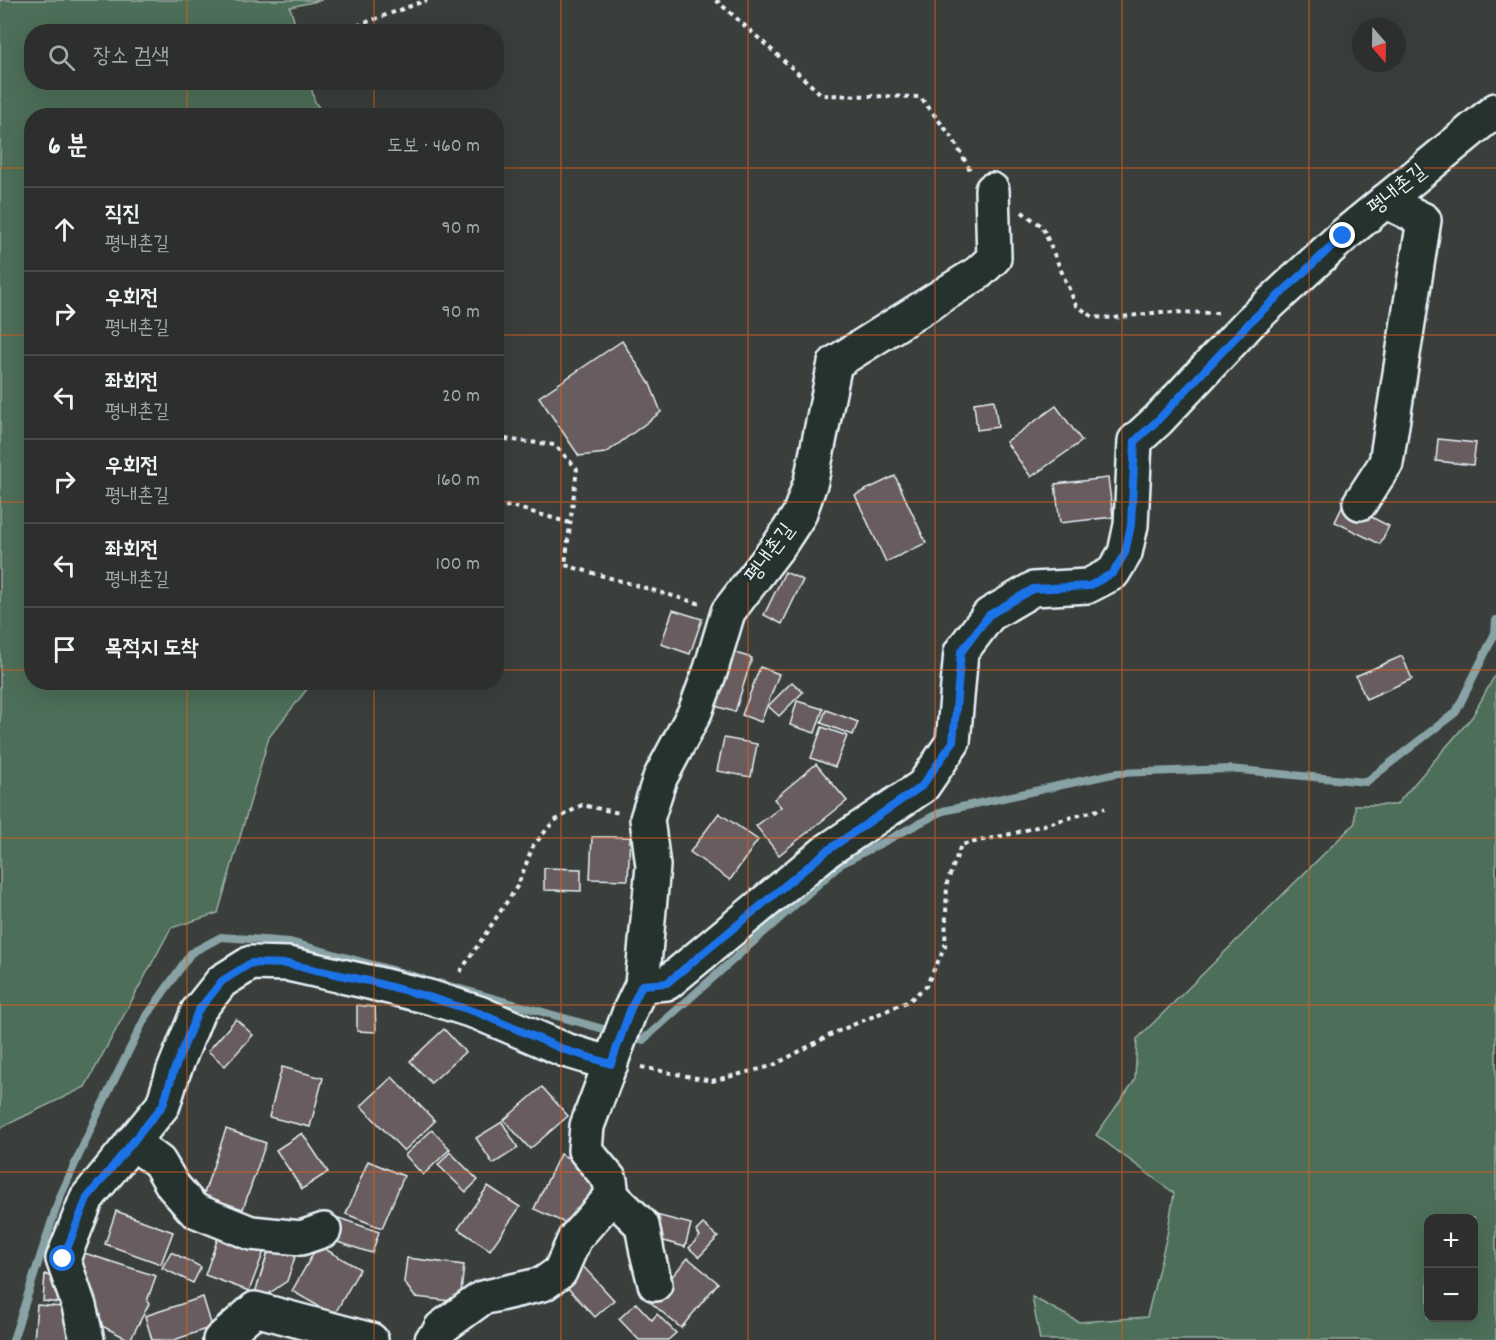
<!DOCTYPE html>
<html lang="ko">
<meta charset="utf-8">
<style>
:root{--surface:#2c2f2d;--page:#343735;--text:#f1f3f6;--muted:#a6a9aa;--line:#484a49}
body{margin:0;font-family:Dekko,"Poor Story",sans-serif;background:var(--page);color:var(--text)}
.controls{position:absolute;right:18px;bottom:18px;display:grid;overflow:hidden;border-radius:12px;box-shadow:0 6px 24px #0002}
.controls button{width:54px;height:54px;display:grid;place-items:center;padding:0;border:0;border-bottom:2px solid var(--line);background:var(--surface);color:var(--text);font:30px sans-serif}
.compass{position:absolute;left:1352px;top:18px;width:54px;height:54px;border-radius:50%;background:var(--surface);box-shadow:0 6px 24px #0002;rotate:160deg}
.stop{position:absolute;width:18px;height:18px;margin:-14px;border:4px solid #1a73e8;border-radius:50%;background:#fff}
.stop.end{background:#1a73e8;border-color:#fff;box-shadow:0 2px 6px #0008}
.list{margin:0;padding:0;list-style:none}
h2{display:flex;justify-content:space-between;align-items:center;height:78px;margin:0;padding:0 24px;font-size:26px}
h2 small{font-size:20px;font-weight:400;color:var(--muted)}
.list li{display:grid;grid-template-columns:39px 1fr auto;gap:18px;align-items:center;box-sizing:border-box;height:84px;padding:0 24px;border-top:2px solid var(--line)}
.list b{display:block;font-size:22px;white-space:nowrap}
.list p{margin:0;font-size:20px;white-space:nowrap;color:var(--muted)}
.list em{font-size:20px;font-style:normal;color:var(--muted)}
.icon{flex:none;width:33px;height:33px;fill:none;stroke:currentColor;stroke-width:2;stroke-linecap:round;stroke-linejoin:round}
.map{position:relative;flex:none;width:1496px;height:1340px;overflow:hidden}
.search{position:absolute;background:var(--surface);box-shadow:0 6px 24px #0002;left:24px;top:24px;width:480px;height:66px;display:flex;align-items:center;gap:15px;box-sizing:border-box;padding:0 21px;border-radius:24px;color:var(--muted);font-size:22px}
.panel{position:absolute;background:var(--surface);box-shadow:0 6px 24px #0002;left:24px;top:108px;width:480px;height:582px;border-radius:24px}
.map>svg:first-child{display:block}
.green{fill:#4e6e58;stroke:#9bb0a8;stroke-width:1.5;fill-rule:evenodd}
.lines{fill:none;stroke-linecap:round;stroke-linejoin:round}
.stream{stroke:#88a2a5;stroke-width:8}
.building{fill:#675c5e;stroke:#e8f1f8;stroke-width:1.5}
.minor-casing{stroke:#e8f1f8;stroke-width:38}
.path{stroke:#e8f1f8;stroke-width:4;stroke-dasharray:4.5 4.5;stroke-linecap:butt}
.minor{stroke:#26332d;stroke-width:33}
.route{stroke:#1a73e8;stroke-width:8}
.grid{fill:none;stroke:#e86118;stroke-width:1.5;stroke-opacity:0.55}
.labels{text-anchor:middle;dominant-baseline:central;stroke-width:6;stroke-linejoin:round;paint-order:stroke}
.street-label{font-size:21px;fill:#e8f1f8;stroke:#26332d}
</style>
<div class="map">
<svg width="1496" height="1340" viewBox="0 0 1496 1340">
<rect width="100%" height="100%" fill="#3a3f3c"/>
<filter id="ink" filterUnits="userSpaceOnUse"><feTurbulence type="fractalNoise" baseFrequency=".0167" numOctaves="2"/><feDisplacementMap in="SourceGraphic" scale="12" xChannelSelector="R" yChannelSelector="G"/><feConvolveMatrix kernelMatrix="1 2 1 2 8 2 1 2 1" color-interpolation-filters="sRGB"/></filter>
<g filter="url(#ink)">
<!-- green -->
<g class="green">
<path d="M0,0H322L290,7L297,31L32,32V82L310,83L315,102L324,115L32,116V682L312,683L269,737L218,913L171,928L85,1087L0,1128Z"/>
<path d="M1496,673V1340H1040L1032,1297L1079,1322L1147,1317L1167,1235L1174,1193L1096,1135L1135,1080L1137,1039L1355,823V805H1396L1472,717ZM1474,1218V1318H1428V1218Z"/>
</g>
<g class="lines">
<!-- stream -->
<g class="stream">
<path d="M439,983L614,1032"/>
<path d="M627,1035L643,1040L841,864L943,811L1117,773L1230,769L1366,782L1456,712L1495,633L1496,620"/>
<path d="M13,1340L59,1199L98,1113L144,1020L191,953L221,937L290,942L421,978"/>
</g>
</g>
<!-- building -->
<g class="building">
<path d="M622,341L650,384L661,412L606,453L579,456L539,397Z"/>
<path d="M994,400L998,427L977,430L974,403Z"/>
<path d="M1056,406L1082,441L1031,477L1006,442Z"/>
<path d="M1438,439L1476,443L1473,465L1436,461Z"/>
<path d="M895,476L926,543L886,562L855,495Z"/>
<path d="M1108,478L1113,517L1060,523L1055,484Z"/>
<path d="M1344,503L1389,526L1380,544L1335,522Z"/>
<path d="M785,572L803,580L782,624L764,615Z"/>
<path d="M673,610L702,619L690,654L661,644Z"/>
<path d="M729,651L752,658L735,712L712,705Z"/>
<path d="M1402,656L1412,679L1366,699L1356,676Z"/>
<path d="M760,667L779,674L761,722L742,715Z"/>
<path d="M792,682L803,692L779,716L768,706Z"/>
<path d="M797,701L823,709L815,733L790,725Z"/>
<path d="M826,710L858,722L853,735L821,723Z"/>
<path d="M822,727L847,736L835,767L811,758Z"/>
<path d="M724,738L757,744L751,777L717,771Z"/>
<path d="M816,764L847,801L779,855L756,826L781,807L774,799Z"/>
<path d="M719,813L758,840L730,880L690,852Z"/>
<path d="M592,837H630L628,880L590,879Z"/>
<path d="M544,868L581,869V891L544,890Z"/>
<path d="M357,1005L375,1007L376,1032L357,1031Z"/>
<path d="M236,1019L253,1035L225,1066L208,1051Z"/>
<path d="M444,1029L465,1052L431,1083L410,1061Z"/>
<path d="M282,1067L323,1078L310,1127L269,1117Z"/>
<path d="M392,1077L435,1121L404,1151L361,1106Z"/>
<path d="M542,1087L568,1116L530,1149L504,1120Z"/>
<path d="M502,1122L518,1148L493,1164L476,1138Z"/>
<path d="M226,1129L266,1143L243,1209L203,1196Z"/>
<path d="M432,1130L450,1149L423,1175L405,1155Z"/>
<path d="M302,1133L328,1172L302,1189L276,1150Z"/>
<path d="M450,1152L478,1180L466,1192L438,1165Z"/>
<path d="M560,1154L590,1168L596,1180L574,1227L534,1209Z"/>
<path d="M368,1161L404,1176L382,1228L346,1214Z"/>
<path d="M488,1186L520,1207L490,1250L458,1229Z"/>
<path d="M116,1211L173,1232L161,1264L105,1244Z"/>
<path d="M656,1215L691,1224L685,1247L650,1237Z"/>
<path d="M339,1218L379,1232L372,1253L331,1240Z"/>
<path d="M703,1224L718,1237L699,1257L689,1248L700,1236L696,1231Z"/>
<path d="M221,1229L266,1246L249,1291L205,1275Z"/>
<path d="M272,1240L298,1248L287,1281L261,1299L254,1296Z"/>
<path d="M318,1245L360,1269L334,1315L292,1291Z"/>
<path d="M78,1251L156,1276L147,1301L149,1304L130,1340L96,1323Z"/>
<path d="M171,1252L201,1267L193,1283L162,1268Z"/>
<path d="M407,1258L464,1265L460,1302L415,1297L404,1282Z"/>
<path d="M688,1258L718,1283L681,1328L650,1302Z"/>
<path d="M580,1263L614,1300L595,1317L561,1281Z"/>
<path d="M45,1274L62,1283L69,1304L43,1301Z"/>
<path d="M203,1297L212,1327L174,1340H152L145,1316Z"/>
<path d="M636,1303L652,1320L657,1314L676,1333L668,1340H639L619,1319Z"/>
<path d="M37,1305L76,1308L73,1340H34Z"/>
</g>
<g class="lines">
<defs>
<g id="minor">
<path d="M1360,503L1386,463L1424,220L1385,201"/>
<path d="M642,985L667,983L828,850L923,786L953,742L961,652L989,615L1033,589L1088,586L1113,573L1125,553L1131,525L1135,441L1158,420L1250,322L1343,236L1496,110"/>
<path d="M132,1142L159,1162L173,1186L194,1210L251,1233L301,1238L324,1230"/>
<path d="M612,1196L642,1225L647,1252L655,1284"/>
<path d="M87,1340L79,1306L63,1259L87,1198L163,1105L173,1073L198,1011L222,981L251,963L288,964L373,983L429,997L479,1013L565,1050L611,1064"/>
<path d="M220,1340L255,1309L371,1340"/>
<path d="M432,1340L436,1338L441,1328L482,1298L543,1284L560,1272L575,1238L612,1196L610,1180L585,1150L587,1126L631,1008L642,985L653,866L647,819L660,778L695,712L711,669L728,612L780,544L799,515L811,481L835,363L978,273L994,258L992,190"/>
</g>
</defs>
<!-- minor casing -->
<use href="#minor" class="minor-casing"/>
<!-- path -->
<g class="path">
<path d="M716,0L822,95L920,97L952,137L970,170"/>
<path d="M340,32L427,0"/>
<path d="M1022,212L1042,226L1076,305L1093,317L1114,318L1161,312L1218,313"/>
<path d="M496,438L555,445L577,469L565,565L701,604"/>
<path d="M496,507L511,506L570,523"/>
<path d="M460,972L518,885L533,846L554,821L582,805L619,813"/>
<path d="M641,1067L712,1081L772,1066L834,1033L909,1001L926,986L945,947L947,883L961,845L1015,833L1105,808"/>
</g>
<!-- minor -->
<use href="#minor" class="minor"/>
</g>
</g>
<g class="lines" filter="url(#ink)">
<!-- route -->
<path class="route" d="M63,1259L87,1198L163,1105L173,1073L198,1011L222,981L251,963L288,964L373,982L429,997L479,1013L565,1050L611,1064L631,1008L642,985L667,983L828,850L922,786L953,742L961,652L989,615L1033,589L1089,586L1113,573L1125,553L1131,525L1135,441L1158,420L1250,322L1343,236"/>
</g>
<!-- grid -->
<path class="grid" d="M187,0V32M374,0V32M561,0V1340M748,0V1340M935,0V1340M1122,0V1340M1309,0V1340M187,82V116M374,82V116M0,168H32M496,168H1496M0,335H32M496,335H1496M0,502H32M496,502H1496M0,670H32M496,670H1496M187,682V1340M374,682V1340M0,838H1496M0,1005H1496M0,1172H1496"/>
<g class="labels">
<!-- street labels -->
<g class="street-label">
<text transform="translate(1398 191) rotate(-39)">평내촌길</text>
<text transform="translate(771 554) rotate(-54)">평내촌길</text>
</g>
</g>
</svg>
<div class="controls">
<button>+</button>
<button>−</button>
</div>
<svg class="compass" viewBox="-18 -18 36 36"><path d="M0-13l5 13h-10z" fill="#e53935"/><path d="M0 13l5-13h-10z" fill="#a6a9aa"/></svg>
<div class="stop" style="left:63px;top:1259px"></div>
<div class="stop end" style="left:1343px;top:236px"></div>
<div class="search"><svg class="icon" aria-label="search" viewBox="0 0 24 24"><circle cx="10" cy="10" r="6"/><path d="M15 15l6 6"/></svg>장소 검색</div>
<section class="panel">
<h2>6 분<small>도보 · 460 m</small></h2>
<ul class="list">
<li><svg class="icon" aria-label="ahead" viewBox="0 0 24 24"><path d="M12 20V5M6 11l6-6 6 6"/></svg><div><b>직진</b><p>평내촌길</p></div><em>90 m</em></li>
<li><svg class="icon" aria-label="right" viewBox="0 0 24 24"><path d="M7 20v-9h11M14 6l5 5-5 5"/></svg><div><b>우회전</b><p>평내촌길</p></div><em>90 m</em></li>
<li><svg class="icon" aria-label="left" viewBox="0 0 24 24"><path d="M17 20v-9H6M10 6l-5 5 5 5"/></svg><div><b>좌회전</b><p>평내촌길</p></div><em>20 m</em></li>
<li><svg class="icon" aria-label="right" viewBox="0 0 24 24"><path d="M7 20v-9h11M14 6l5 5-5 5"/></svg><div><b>우회전</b><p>평내촌길</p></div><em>160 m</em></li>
<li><svg class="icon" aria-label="left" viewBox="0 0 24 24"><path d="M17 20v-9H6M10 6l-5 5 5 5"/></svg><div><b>좌회전</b><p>평내촌길</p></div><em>100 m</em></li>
<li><svg class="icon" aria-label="arrive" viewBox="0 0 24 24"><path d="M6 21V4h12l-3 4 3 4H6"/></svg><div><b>목적지 도착</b></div></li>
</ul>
</section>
</div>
